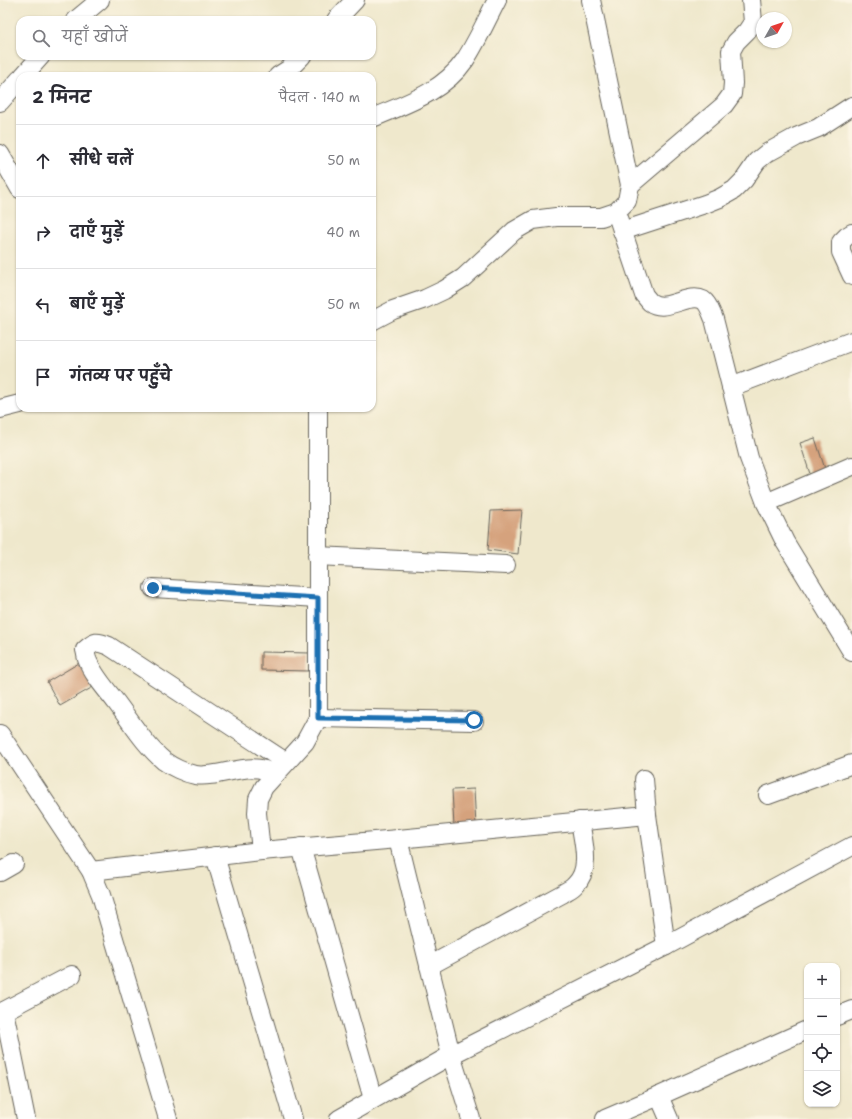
<!DOCTYPE html>
<html lang="hi">
<meta charset="utf-8">
<style>
:root{--surface:#fff;--page:#f2f2f3;--text:#2b2b33;--muted:#7c7c81;--line:#e1e1e2}
body{margin:0;font-family:"Shantell Sans","Playpen Sans Deva",sans-serif;background:var(--page);color:var(--text)}
.controls{position:absolute;right:12px;bottom:12px;display:grid;overflow:hidden;border-radius:8px;box-shadow:0 1px 3px #0004}
.controls button{width:36px;height:36px;display:grid;place-items:center;padding:0;border:0;border-bottom:1px solid var(--line);background:var(--surface);color:var(--text);font:20px sans-serif}
.compass{position:absolute;left:756px;top:12px;width:36px;height:36px;border-radius:50%;background:var(--surface);box-shadow:0 1px 3px #0004;rotate:50deg}
.stop{position:absolute;width:12px;height:12px;margin:-9px;border:3px solid #1f6fb2;border-radius:50%;background:#fff}
.stop.end{background:#1f6fb2;border-color:#fff;box-shadow:0 1px 4px #0008}
.list{margin:0;padding:0;list-style:none}
h2{display:flex;justify-content:space-between;align-items:center;height:52px;margin:0;padding:0 16px;font-size:17px}
h2 small{font-size:13px;font-weight:400;color:var(--muted)}
.list li{display:grid;grid-template-columns:26px 1fr auto;gap:12px;align-items:center;box-sizing:border-box;height:72px;padding:0 16px;border-top:1px solid var(--line)}
.list b{display:block;font-size:15px;white-space:nowrap}
.list em{font-size:13px;font-style:normal;color:var(--muted)}
.icon{flex:none;width:22px;height:22px;fill:none;stroke:currentColor;stroke-width:2;stroke-linecap:round;stroke-linejoin:round}
.map{position:relative;flex:none;width:852px;height:1119px;overflow:hidden}
.search{position:absolute;background:var(--surface);box-shadow:0 1px 3px #0004;left:16px;top:16px;width:360px;height:44px;display:flex;align-items:center;gap:10px;box-sizing:border-box;padding:0 14px;border-radius:12px;color:var(--muted);font-size:15px}
.panel{position:absolute;background:var(--surface);box-shadow:0 1px 3px #0004;left:16px;top:72px;width:360px;height:340px;border-radius:12px}
.map>svg:first-child{display:block}
.building{fill:#d5a27d}
.lines{fill:none;stroke-linecap:round;stroke-linejoin:round}
.street-casing{stroke:#66635a;stroke-width:20}
.street{stroke:#fff;stroke-width:18}
.route{stroke:#1f6fb2;stroke-width:5}
</style>
<div class="map">
<svg width="852" height="1119" viewBox="0 0 852 1119">
<rect width="100%" height="100%" fill="#fcf5e5"/>
<filter id="ink" filterUnits="userSpaceOnUse"><feTurbulence type="fractalNoise" baseFrequency=".025" numOctaves="2"/><feDisplacementMap in="SourceGraphic" scale="8" xChannelSelector="R" yChannelSelector="G"/><feConvolveMatrix kernelMatrix="1 2 1 2 8 2 1 2 1" color-interpolation-filters="sRGB"/></filter>
<filter id="wash" filterUnits="userSpaceOnUse"><feTurbulence type="fractalNoise" baseFrequency=".012" numOctaves="4" result="noise"/><feDisplacementMap in="SourceGraphic" scale="16" xChannelSelector="R" yChannelSelector="G"/><feGaussianBlur stdDeviation="0.9" result="paint"/><feColorMatrix in="noise" values="0 0 0 0 0 0 0 0 0 0 0 0 0 0 0 0 0 1.4 0 .05"/><feComposite in="paint" operator="in"/></filter>
<g filter="url(#wash)">
<rect width="100%" height="100%" fill="#efe8cc"/>
<g id="blocks">
<!-- building -->
<g class="building">
<path d="M815,438L827,475L812,480L800,443Z"/>
<path d="M522,510L518,554L488,550L491,511Z"/>
<path d="M261,652L310,653L309,671L261,670Z"/>
<path d="M79,663L93,687L60,706L47,682Z"/>
<path d="M474,789L476,826L454,827L452,790Z"/>
</g>
</g>
</g>
<g filter="url(#ink)">
<use href="#blocks" fill-opacity="0" stroke="#66635a" stroke-width="1"/>
<g class="lines">
<defs>
<g id="street">
<path d="M76,20L100,0"/>
<path d="M336,20L355,0"/>
<path d="M23,76L41,56"/>
<path d="M278,76L289,69L302,56"/>
<path d="M0,102L20,79"/>
<path d="M372,118C406,104 443,92 465,60C477,42 487,19 497,0"/>
<path d="M0,154L20,189"/>
<path d="M630,185L724,105L732,94L733,83L731,51L736,42L747,31L753,22L751,0"/>
<path d="M616,212L644,295C646,297 648,300 650,302C666,314 688,292 703,300C709,304 711,313 714,319L749,458L766,503L785,542L852,652"/>
<path d="M622,231L705,204L720,198L734,190L744,180L757,161L767,153L796,137L818,128L852,106"/>
<path d="M852,233L847,236L841,242V252L852,276"/>
<path d="M372,321L393,310L425,299L444,290L463,278L514,231L533,220L556,217H601L616,212L627,201L630,185L591,0"/>
<path d="M731,387L852,341"/>
<path d="M0,409L20,404"/>
<path d="M766,503L852,466"/>
<path d="M317,556L506,565"/>
<path d="M153,588L318,598"/>
<path d="M318,718L474,721"/>
<path d="M0,734L91,871L101,895L168,1119"/>
<path d="M275,775C251,758 221,779 195,775C185,773 172,767 164,761C145,745 131,722 116,702C106,689 93,675 87,659C86,656 86,653 85,650C95,641 97,641 109,646L286,762"/>
<path d="M644,779L647,815L666,946"/>
<path d="M768,795L852,764"/>
<path d="M398,839L451,1055L471,1119"/>
<path d="M301,847L373,1099"/>
<path d="M261,851L257,813L258,799L264,787L305,742L318,718V408"/>
<path d="M215,856L293,1119"/>
<path d="M91,871L261,851L398,839L647,815"/>
<path d="M0,872L14,864"/>
<path d="M429,966L562,894C566,891 572,889 575,885C592,869 583,842 580,821"/>
<path d="M4,1011L26,1119"/>
<path d="M0,1013L72,975"/>
<path d="M837,1016L852,1010"/>
<path d="M659,1096L669,1119"/>
<path d="M339,1119L451,1055L666,946L852,846"/>
<path d="M605,1119L659,1096L807,1030"/>
</g>
</defs>
<!-- street casing -->
<use href="#street" class="street-casing"/>
<!-- street -->
<use href="#street" class="street"/>
</g>
</g>
<g class="lines" filter="url(#ink)">
<!-- route -->
<path class="route" d="M153,588L318,598V718L474,720"/>
</g>
</svg>
<div class="controls">
<button>+</button>
<button>−</button>
<button><svg class="icon" aria-label="locate" viewBox="0 0 24 24"><circle cx="12" cy="12" r="6"/><path d="M12 2v4M12 18v4M2 12h4M18 12h4"/></svg></button>
<button><svg class="icon" aria-label="layers" viewBox="0 0 24 24"><path d="M12 4l9 5-9 5-9-5zM3 14l9 5 9-5"/></svg></button>
</div>
<svg class="compass" viewBox="-18 -18 36 36"><path d="M0-13l5 13h-10z" fill="#e53935"/><path d="M0 13l5-13h-10z" fill="#7c7c81"/></svg>
<div class="stop" style="left:474px;top:720px"></div>
<div class="stop end" style="left:153px;top:588px"></div>
<div class="search"><svg class="icon" aria-label="search" viewBox="0 0 24 24"><circle cx="10" cy="10" r="6"/><path d="M15 15l6 6"/></svg>यहाँ खोजें</div>
<section class="panel">
<h2>2 मिनट<small>पैदल · 140 m</small></h2>
<ul class="list">
<li><svg class="icon" aria-label="ahead" viewBox="0 0 24 24"><path d="M12 20V5M6 11l6-6 6 6"/></svg><div><b>सीधे चलें</b></div><em>50 m</em></li>
<li><svg class="icon" aria-label="right" viewBox="0 0 24 24"><path d="M7 20v-9h11M14 6l5 5-5 5"/></svg><div><b>दाएँ मुड़ें</b></div><em>40 m</em></li>
<li><svg class="icon" aria-label="left" viewBox="0 0 24 24"><path d="M17 20v-9H6M10 6l-5 5 5 5"/></svg><div><b>बाएँ मुड़ें</b></div><em>50 m</em></li>
<li><svg class="icon" aria-label="arrive" viewBox="0 0 24 24"><path d="M6 21V4h12l-3 4 3 4H6"/></svg><div><b>गंतव्य पर पहुँचे</b></div></li>
</ul>
</section>
</div>
